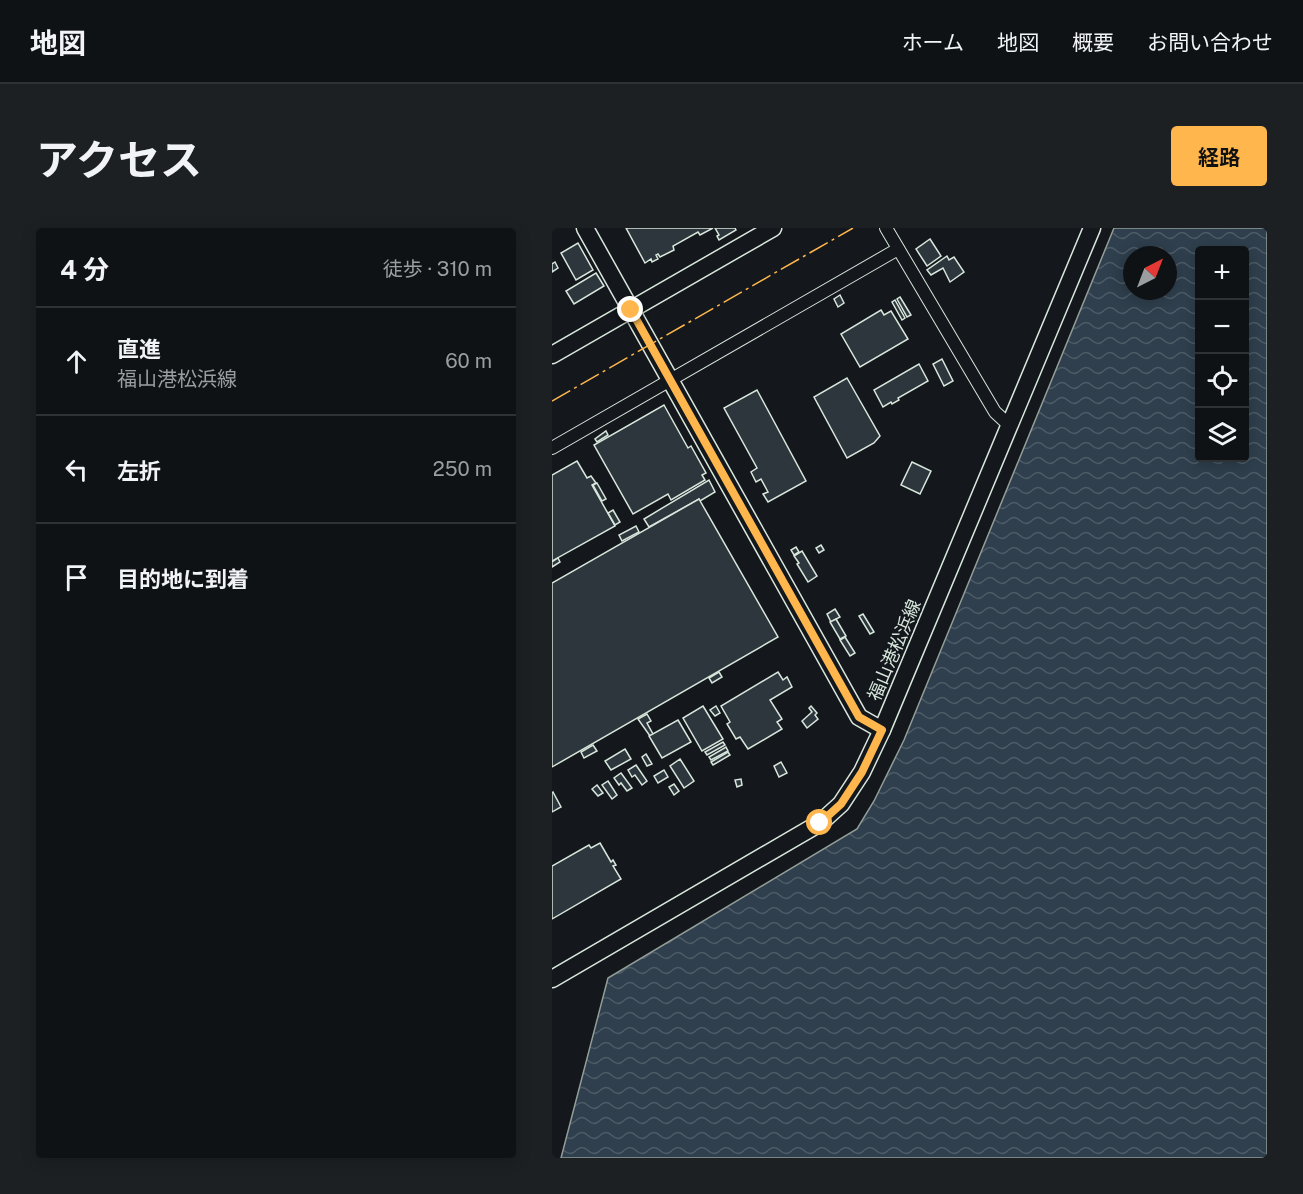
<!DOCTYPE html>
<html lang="ja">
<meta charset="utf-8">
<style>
:root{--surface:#0f1215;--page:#1d2022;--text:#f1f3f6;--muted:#9b9ea0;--line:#2f3234;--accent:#ffb74d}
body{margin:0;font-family:"Public Sans","Noto Sans JP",sans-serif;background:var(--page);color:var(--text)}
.controls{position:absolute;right:18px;top:18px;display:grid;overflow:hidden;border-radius:6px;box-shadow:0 3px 15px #0003}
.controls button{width:54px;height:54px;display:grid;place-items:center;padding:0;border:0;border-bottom:2px solid var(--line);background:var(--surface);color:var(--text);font:30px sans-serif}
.compass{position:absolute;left:571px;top:18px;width:54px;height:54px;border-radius:50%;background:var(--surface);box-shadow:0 3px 15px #0003;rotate:42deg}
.stop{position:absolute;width:18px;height:18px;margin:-14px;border:4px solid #ffb74d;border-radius:50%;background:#fff}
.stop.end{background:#ffb74d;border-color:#fff;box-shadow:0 2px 6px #0008}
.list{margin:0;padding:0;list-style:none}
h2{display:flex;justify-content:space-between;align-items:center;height:78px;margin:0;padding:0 24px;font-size:26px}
h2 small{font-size:20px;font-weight:400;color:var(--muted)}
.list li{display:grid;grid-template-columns:39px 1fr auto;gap:18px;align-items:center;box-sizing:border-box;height:108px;padding:0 24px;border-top:2px solid var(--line)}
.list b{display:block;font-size:22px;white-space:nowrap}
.list p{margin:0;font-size:20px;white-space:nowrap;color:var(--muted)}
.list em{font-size:20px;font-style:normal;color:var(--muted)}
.icon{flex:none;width:33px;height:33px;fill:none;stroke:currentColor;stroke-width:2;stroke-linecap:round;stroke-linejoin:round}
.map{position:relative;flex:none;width:715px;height:930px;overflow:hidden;border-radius:6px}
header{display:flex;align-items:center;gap:36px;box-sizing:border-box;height:84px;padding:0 30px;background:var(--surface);border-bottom:2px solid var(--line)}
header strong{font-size:28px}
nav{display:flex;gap:33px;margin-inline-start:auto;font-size:21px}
.intro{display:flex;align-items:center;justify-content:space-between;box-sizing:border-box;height:144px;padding:0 36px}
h1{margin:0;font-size:42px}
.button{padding:15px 27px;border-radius:6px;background:var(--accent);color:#111;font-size:21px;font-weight:700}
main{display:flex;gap:36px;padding:0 36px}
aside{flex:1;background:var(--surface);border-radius:6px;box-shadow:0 3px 15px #0003}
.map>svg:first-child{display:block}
.water{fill:url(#water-waves);stroke:#939e99;stroke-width:1.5;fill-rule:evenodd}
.building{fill:#2c363c;stroke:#d8e6dc;stroke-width:1.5}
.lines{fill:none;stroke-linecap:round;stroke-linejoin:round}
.street-casing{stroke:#d8e6dc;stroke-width:14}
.secondary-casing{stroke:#d8e6dc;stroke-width:19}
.street{stroke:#14181c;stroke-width:12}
.secondary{stroke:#14181c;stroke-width:16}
.power{stroke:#ffb74d;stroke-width:1.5;stroke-dasharray:21 4.5 3 4.5;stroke-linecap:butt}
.route{stroke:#ffb74d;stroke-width:8}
.labels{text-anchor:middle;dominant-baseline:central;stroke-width:4.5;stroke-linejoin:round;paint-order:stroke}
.street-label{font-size:18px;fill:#d8e6dc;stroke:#14181c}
</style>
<header>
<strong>地図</strong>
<nav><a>ホーム</a><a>地図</a><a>概要</a><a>お問い合わせ</a></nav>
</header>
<div class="intro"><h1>アクセス</h1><a class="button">経路</a></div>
<main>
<aside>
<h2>4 分<small>徒歩 · 310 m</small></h2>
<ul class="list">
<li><svg class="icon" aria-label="ahead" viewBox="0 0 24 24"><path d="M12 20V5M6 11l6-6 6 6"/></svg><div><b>直進</b><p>福山港松浜線</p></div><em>60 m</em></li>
<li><svg class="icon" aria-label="left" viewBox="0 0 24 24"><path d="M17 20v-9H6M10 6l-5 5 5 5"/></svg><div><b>左折</b></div><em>250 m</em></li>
<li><svg class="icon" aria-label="arrive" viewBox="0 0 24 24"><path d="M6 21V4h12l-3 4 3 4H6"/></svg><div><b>目的地に到着</b></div></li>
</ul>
</aside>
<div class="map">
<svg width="715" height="930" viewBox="0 0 715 930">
<defs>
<pattern id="water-waves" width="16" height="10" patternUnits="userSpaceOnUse" patternTransform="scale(1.5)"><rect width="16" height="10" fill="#2f3f4d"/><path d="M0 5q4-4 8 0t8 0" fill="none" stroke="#4c5b66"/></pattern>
</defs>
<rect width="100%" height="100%" fill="#14181c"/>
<!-- water -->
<path class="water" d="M562,0H715V930H9L56,750L305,601L322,573L352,512ZM648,22H692V230H648ZM580,27H616V63H580Z"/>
<!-- building -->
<g class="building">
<path d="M74,0H161L148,7L146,4L121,18L122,22L108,29L106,26L104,27L106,31L100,34L99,31L93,35Z"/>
<path d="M163,0H183L184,2L167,12L165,8L167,7Z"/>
<path d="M378,11L389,28L375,38L364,21Z"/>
<path d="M26,15L41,42L24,52L9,25Z"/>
<path d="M395,28L397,32L402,29L412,44L398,54L391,40L379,47L375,42Z"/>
<path d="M3,34L6,40L0,44V36Z"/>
<path d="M44,45L52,58L22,76L14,63Z"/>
<path d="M288,67L292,75L286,79L282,71Z"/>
<path d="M348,69L359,87L355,89L345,71Z"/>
<path d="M343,72L353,90L350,92L340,74Z"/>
<path d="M329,82L332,87L339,83L356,111L308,139L289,106Z"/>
<path d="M390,131L401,153L392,158L381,136Z"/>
<path d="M367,136L376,153L346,170L347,172L340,176L339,174L331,179L322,162Z"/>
<path d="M295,150L328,208L322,215L295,230L262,169Z"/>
<path d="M205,162L254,253L216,274L211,266L216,264L209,251L204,254L199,244L205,240L172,180Z"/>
<path d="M112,177L136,220L139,218L154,245L150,247L153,252L119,272L116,266L81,286L42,217Z"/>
<path d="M54,203L56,207L45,214L43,211Z"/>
<path d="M25,233L35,250L39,248L44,255L40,257L63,298L0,333V247Z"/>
<path d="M360,234L379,243L368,266L349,257Z"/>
<path d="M157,252L163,264L148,273L147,271L97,299L92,291Z"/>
<path d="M45,255L54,271L50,273L41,257Z"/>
<path d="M147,271L226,409L0,539V355Z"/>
<path d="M61,282L68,294L63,297L56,285Z"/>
<path d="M84,298L87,304L70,313L67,307Z"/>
<path d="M269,317L272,322L267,325L264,320Z"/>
<path d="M244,319L247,324L242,327L239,322Z"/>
<path d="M250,323L265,348L256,354L245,336L247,335L242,328Z"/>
<path d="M6,330L8,334L0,339V334Z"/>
<path d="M283,381L288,389L279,394L275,386Z"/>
<path d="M311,386L322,404L318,406L307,388Z"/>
<path d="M284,391L294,408L288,411L278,394Z"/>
<path d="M293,409L303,425L298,428L288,412Z"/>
<path d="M167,444L170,449L160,455L157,450Z"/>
<path d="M226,444L231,452L235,449L240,459L218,472L230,491L225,494L230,501L196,521L188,509L184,511L175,496L178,494L169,478Z"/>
<path d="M151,478L171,511L150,523L131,490Z"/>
<path d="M164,478L168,485L163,488L158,482Z"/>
<path d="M259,478L265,485L263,487L266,491L255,500L250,493L260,484L257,480Z"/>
<path d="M95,486L99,493L95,495L101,506L98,508L86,491Z"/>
<path d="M126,492L139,514L110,530L97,508Z"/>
<path d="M171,514L173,517L155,527L153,524Z"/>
<path d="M41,517L45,523L32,530L29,524Z"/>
<path d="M174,519L176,523L159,532L157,529Z"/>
<path d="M73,521L79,531L59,542L53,533Z"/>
<path d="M176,524L178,527L161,537L159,534Z"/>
<path d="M94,526L100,536L95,538L90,529Z"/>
<path d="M128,531L142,553L132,560L118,538Z"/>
<path d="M229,534L235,545L227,549L222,538Z"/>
<path d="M84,537L95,553L90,557L83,547L80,549L76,542Z"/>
<path d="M112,542L116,549L106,555L102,548Z"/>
<path d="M69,545L80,560L75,563L69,555L67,557L62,550Z"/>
<path d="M189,551L190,557L185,559L183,552Z"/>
<path d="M56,553L65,567L60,571L50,557Z"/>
<path d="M122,556L127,563L122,567L117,559Z"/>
<path d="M45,557L51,565L46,568L40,561Z"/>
<path d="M1,564L9,579L0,584V565Z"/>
<path d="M48,615L59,634L61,632L64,637L61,638L69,651L0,691V638L37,617L39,620Z"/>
</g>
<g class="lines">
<defs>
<g id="street">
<path d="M334,0L443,184L457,197"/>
<path d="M0,220L346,21"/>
</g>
<g id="secondary">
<path d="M33,0L307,489L330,502"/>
<path d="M0,127L221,0"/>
<path d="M0,751L268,595L289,576L310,544L330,502L540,0"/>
</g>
</defs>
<!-- street casing -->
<use href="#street" class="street-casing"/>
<!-- secondary casing -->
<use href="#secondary" class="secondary-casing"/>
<!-- street -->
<use href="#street" class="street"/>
<!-- secondary -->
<use href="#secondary" class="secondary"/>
<!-- power -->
<path class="power" d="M0,173L301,0"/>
</g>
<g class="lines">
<!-- route -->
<path class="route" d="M79,82L307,489L330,502L310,544L289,576L268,595"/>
</g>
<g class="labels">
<!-- street labels -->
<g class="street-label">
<text transform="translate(342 422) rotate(-67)">福山港松浜線</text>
</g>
</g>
</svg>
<div class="controls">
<button>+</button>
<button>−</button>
<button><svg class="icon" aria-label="locate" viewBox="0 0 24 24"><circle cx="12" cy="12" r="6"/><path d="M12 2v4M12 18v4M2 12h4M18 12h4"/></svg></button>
<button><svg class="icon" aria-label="layers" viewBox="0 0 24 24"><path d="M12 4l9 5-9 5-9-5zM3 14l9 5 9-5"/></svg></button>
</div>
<svg class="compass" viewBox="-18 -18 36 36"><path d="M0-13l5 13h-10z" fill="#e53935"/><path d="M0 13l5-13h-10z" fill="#9b9ea0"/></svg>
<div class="stop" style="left:268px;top:595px"></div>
<div class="stop end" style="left:79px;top:82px"></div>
</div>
</main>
